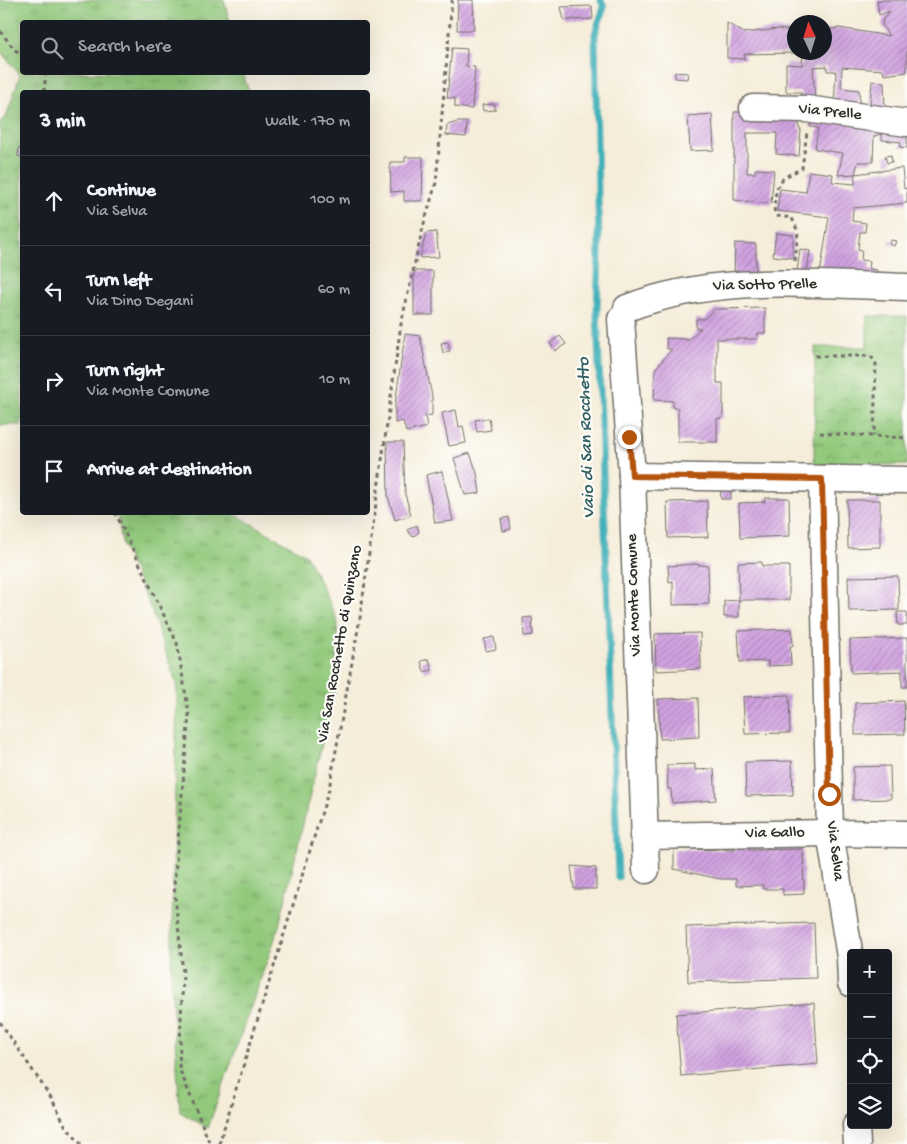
<!DOCTYPE html>
<meta charset="utf-8">
<style>
:root{--surface:#171b24;--page:#242831;--text:#f1f3f6;--muted:#9ea1a6;--line:#363941}
body{margin:0;font-family:"Gochi Hand",sans-serif;background:var(--page);color:var(--text)}
.controls{position:absolute;right:15px;bottom:15px;display:grid;overflow:hidden;border-radius:5px;box-shadow:0 5px 20px #0002}
.controls button{width:45px;height:45px;display:grid;place-items:center;padding:0;border:0;border-bottom:1px solid var(--line);background:var(--surface);color:var(--text);font:25px sans-serif}
.compass{position:absolute;left:787px;top:15px;width:45px;height:45px;border-radius:50%;background:var(--surface);box-shadow:0 5px 20px #0002;rotate:356deg}
.stop{position:absolute;width:15px;height:15px;margin:-11px;border:4px solid #b45309;border-radius:50%;background:#fff}
.stop.end{background:#b45309;border-color:#fff;box-shadow:0 1px 5px #0008}
.list{margin:0;padding:0;list-style:none}
h2{display:flex;justify-content:space-between;align-items:center;height:65px;margin:0;padding:0 20px;font-size:21px}
h2 small{font-size:16px;font-weight:400;color:var(--muted)}
.list li{display:grid;grid-template-columns:32px 1fr auto;gap:15px;align-items:center;box-sizing:border-box;height:90px;padding:0 20px;border-top:1px solid var(--line)}
.list b{display:block;font-size:19px;white-space:nowrap}
.list p{margin:0;font-size:16px;white-space:nowrap;color:var(--muted)}
.list em{font-size:16px;font-style:normal;color:var(--muted)}
.icon{flex:none;width:28px;height:28px;fill:none;stroke:currentColor;stroke-width:2;stroke-linecap:round;stroke-linejoin:round}
.map{position:relative;flex:none;width:907px;height:1144px;overflow:hidden}
.search{position:absolute;background:var(--surface);box-shadow:0 5px 20px #0002;left:20px;top:20px;width:350px;height:55px;display:flex;align-items:center;gap:12px;box-sizing:border-box;padding:0 18px;border-radius:5px;color:var(--muted);font-size:19px}
.panel{position:absolute;background:var(--surface);box-shadow:0 5px 20px #0002;left:20px;top:90px;width:350px;height:425px;border-radius:5px}
.map>svg:first-child{display:block}
.grass{fill:url(#grass-tufts);stroke:#5e7a53}
.park{fill:url(#park-crowns);stroke:#5e7a53}
.lines{fill:none;stroke-linecap:round;stroke-linejoin:round}
.stream{stroke:#3fb0b9;stroke-width:7}
.building{fill:url(#building-hatch)}
.street-casing{stroke:#726f68;stroke-width:29}
.path{stroke:#726f68;stroke-width:3;stroke-dasharray:4 4;stroke-linecap:butt}
.street{stroke:#fff;stroke-width:26}
.route{stroke:#b45309;stroke-width:6}
.labels{text-anchor:middle;dominant-baseline:central;stroke-width:4.5;stroke-linejoin:round;paint-order:stroke}
.street-label{font-size:16px;fill:#2b2b2b;stroke:#fdfcf7}
.water-label{font-size:18px;font-style:italic;fill:#336064;stroke:#fdfcf7}
</style>
<div class="map">
<svg width="907" height="1144" viewBox="0 0 907 1144">
<defs>
<pattern id="grass-tufts" width="24" height="20" patternUnits="userSpaceOnUse" patternTransform="scale(1.25)"><rect width="24" height="20" fill="#92c97b"/><path d="M3 7l-1-3M5 7V3M7 7l1-3M15 17l-1-3M17 17v-4M19 17l1-3" fill="none" stroke="#77a365"/></pattern>
<pattern id="park-crowns" width="20" height="18" patternUnits="userSpaceOnUse" patternTransform="scale(1.25)"><rect width="20" height="18" fill="#92c97b"/><path d="M2 6a3 3 0 1 1 6 0M12 15a3 3 0 1 1 6 0" fill="none" stroke="#77a365"/></pattern>
<pattern id="building-hatch" width="6" height="6" patternUnits="userSpaceOnUse" patternTransform="scale(1.25)"><rect width="6" height="6" fill="#d1a2e1"/><path d="M-1 1l2-2M0 6l6-6M5 7l2-2" fill="none" stroke="#aa84b7"/></pattern>
</defs>
<rect width="100%" height="100%" fill="#fdfcf7"/>
<filter id="ink" filterUnits="userSpaceOnUse"><feTurbulence type="fractalNoise" baseFrequency=".02" numOctaves="2"/><feDisplacementMap in="SourceGraphic" scale="10" xChannelSelector="R" yChannelSelector="G"/><feConvolveMatrix kernelMatrix="1 2 1 2 8 2 1 2 1" color-interpolation-filters="sRGB"/></filter>
<filter id="wash" filterUnits="userSpaceOnUse"><feTurbulence type="fractalNoise" baseFrequency=".0096" numOctaves="4" result="noise"/><feDisplacementMap in="SourceGraphic" scale="20" xChannelSelector="R" yChannelSelector="G"/><feGaussianBlur stdDeviation="1.12" result="paint"/><feColorMatrix in="noise" values="0 0 0 0 0 0 0 0 0 0 0 0 0 0 0 0 0 1.4 0 .05"/><feComposite in="paint" operator="in"/></filter>
<g filter="url(#wash)">
<rect width="100%" height="100%" fill="#f5edd9"/>
<!-- grass -->
<g class="grass">
<path d="M0,0H224L230,22H22V72L243,73L249,92H22V425H0V122L6,117L20,75L0,51Z"/>
<path d="M117,513H233L306,555L325,592L338,622L335,689L278,930L208,1128L180,1112L171,981L177,685L152,612L123,547Z"/>
</g>
<!-- park -->
<path class="park" d="M867,316H907V465L814,464L815,347H867Z"/>
<g class="lines">
<!-- stream -->
<path class="stream" d="M601,0L604,7L595,34L599,248L597,311L618,877"/>
</g>
<g id="blocks">
<!-- building -->
<g class="building">
<path d="M458,0H473L474,30H457Z"/>
<path d="M877,0H907V72L884,75L883,70L842,67L841,88L859,90L860,107L834,106L836,71H827V66L813,67L815,102L801,101V92H786V64L802,65L803,52H824V30L839,28L889,36L882,25L883,19L890,11L879,15Z"/>
<path d="M592,6L593,19L564,20L561,7Z"/>
<path d="M727,23L744,33L778,29L794,31V53L744,54L745,59L727,58Z"/>
<path d="M452,48L467,49L466,66L475,67L472,109L455,107V98H447Z"/>
<path d="M675,72L688,73L687,79L675,78Z"/>
<path d="M872,81L884,82L885,111L869,115Z"/>
<path d="M495,104V110L483,111L482,105Z"/>
<path d="M734,112L799,113V129H801L799,156L776,154L777,133H747V173H755V169L774,170L771,204L734,200Z"/>
<path d="M712,114L714,150L690,151L688,116Z"/>
<path d="M812,115L907,126V148L900,147L901,142L882,140V134L874,136L873,162H858L855,174L838,175L843,153L815,149L818,128L810,127Z"/>
<path d="M458,122H467L466,137L446,135L447,125Z"/>
<path d="M19,147L22,148V157L18,156Z"/>
<path d="M891,155L892,162L887,163L885,156Z"/>
<path d="M405,157H423L422,201H404V191L391,192L390,162H405Z"/>
<path d="M902,168L904,189L907,188V203L853,208L852,221L866,223L865,232H860L858,249L862,250L861,260L870,261L869,269L877,270L876,282L819,280L829,217L777,211L780,189L806,192L809,171L833,174L832,182L855,184V174Z"/>
<path d="M436,232L439,257L420,258L426,233Z"/>
<path d="M776,233L793,235V258L773,256Z"/>
<path d="M891,240L896,241L894,246L889,244Z"/>
<path d="M735,243L756,244V277H734Z"/>
<path d="M800,249L810,251L806,279H796Z"/>
<rect x="414" y="271" width="19" height="44"/>
<path d="M765,308V333H758V339H717V383H723V418L717,419V442H678V408H673V401L654,400L655,369L672,349H667L666,338L687,339V341L701,328H696V319H704L715,309Z"/>
<path d="M405,334L420,336L432,396V415L425,416L427,427L406,432L403,421L395,423V405Z"/>
<path d="M560,336L566,344L555,351L550,343Z"/>
<path d="M448,342L450,351L443,353L441,343Z"/>
<path d="M456,410L459,427L463,426L466,443L449,446L442,413Z"/>
<path d="M489,418L491,430L477,432L475,420Z"/>
<path d="M387,442H403L405,494L411,515L395,520L388,496Z"/>
<path d="M470,453L477,473L480,493L465,495L454,458Z"/>
<path d="M442,471L453,521L435,523L426,475Z"/>
<path d="M720,485H731V499H721Z"/>
<path d="M765,498H789L790,536L740,538L739,503L765,502Z"/>
<path d="M847,500H880V547L848,548Z"/>
<path d="M707,501L708,537L668,538L667,502Z"/>
<path d="M509,517L511,529L503,531L501,519Z"/>
<path d="M417,525L419,532L413,537L407,530Z"/>
<path d="M762,562V566H789V600H739L738,563Z"/>
<path d="M695,564L708,566L709,604L673,605V581L669,582L668,566Z"/>
<path d="M898,576L899,610L849,611L848,577Z"/>
<path d="M739,600V617H724V601Z"/>
<path d="M897,612H907V625H898Z"/>
<path d="M532,617L533,635L524,636L523,618Z"/>
<path d="M792,629L793,646H790L791,665L768,666V661L740,662L738,631Z"/>
<path d="M700,633L701,669L656,671L655,634Z"/>
<path d="M494,637L496,649L486,651L484,639Z"/>
<path d="M907,638V687H902V671L851,673L850,640Z"/>
<path d="M429,659L432,670L424,672L421,661Z"/>
<path d="M789,695L790,733L745,734L743,697Z"/>
<path d="M698,698L699,737L660,739L658,699Z"/>
<path d="M904,701L905,734L855,735V703Z"/>
<path d="M792,761L793,795L746,796L745,762Z"/>
<path d="M695,764V770L714,769L716,800L672,803L671,789H668L667,765Z"/>
<path d="M890,766L891,799L853,800V767Z"/>
<path d="M735,835H749V850L803,849L804,894L783,895V889H763V885L736,886V879H720L674,869V849L735,850Z"/>
<path d="M571,866L596,868V889H574Z"/>
<path d="M814,923L816,978L688,982L686,927Z"/>
<path d="M814,1003L818,1064L681,1076L676,1014Z"/>
</g>
</g>
</g>
<g filter="url(#ink)">
<use href="#blocks" fill-opacity="0" stroke="#726f68" stroke-width="1"/>
<g class="lines">
<defs>
<g id="street">
<path d="M753,108L806,109L907,123"/>
<path d="M627,308C716,273 814,285 907,287"/>
<path d="M621,319L632,476L646,870"/>
<path d="M632,476L907,480"/>
<path d="M822,479L830,833L850,957L851,983"/>
<path d="M643,836L830,833L907,834"/>
<path d="M856,1125L857,1144"/>
</g>
</defs>
<!-- street casing -->
<use href="#street" class="street-casing"/>
<!-- path -->
<g class="path">
<path d="M0,31L15,50L22,54"/>
<path d="M44,92L46,72"/>
<path d="M795,261L798,232L792,218L777,216C773,210 774,207 775,200C777,178 784,178 802,168L807,132"/>
<path d="M815,356H871L876,364L874,436"/>
<path d="M820,433L907,438"/>
<path d="M115,512L177,643L189,714L174,886L183,973L179,1068L210,1144"/>
<path d="M0,1022L52,1099L66,1127L81,1144"/>
<path d="M219,1144L329,789L360,618L401,324L423,227L436,183L452,0"/>
</g>
<!-- street -->
<use href="#street" class="street"/>
</g>
</g>
<g class="lines" filter="url(#ink)">
<!-- route -->
<path class="route" d="M629,437L632,476L822,479L829,794"/>
</g>
<g class="labels">
<!-- street labels -->
<g class="street-label">
<text transform="translate(830 113) rotate(6)">Via Prelle</text>
<text transform="translate(765 286) rotate(-1)">Via Sotto Prelle</text>
<text transform="translate(635 595) rotate(-92)">Via Monte Comune</text>
<text transform="translate(341 644) rotate(-80)">Via San Rocchetto di Quinzano</text>
<text transform="translate(775 834) rotate(-1)">Via Gallo</text>
<text transform="translate(834 851) rotate(83)">Via Selva</text>
</g>
<!-- water labels -->
<g class="water-label">
<text transform="translate(587 438) rotate(-92)">Vaio di San Rocchetto</text>
</g>
</g>
</svg>
<div class="controls">
<button>+</button>
<button>−</button>
<button><svg class="icon" aria-label="locate" viewBox="0 0 24 24"><circle cx="12" cy="12" r="6"/><path d="M12 2v4M12 18v4M2 12h4M18 12h4"/></svg></button>
<button><svg class="icon" aria-label="layers" viewBox="0 0 24 24"><path d="M12 4l9 5-9 5-9-5zM3 14l9 5 9-5"/></svg></button>
</div>
<svg class="compass" viewBox="-18 -18 36 36"><path d="M0-13l5 13h-10z" fill="#e53935"/><path d="M0 13l5-13h-10z" fill="#9ea1a6"/></svg>
<div class="stop" style="left:829px;top:794px"></div>
<div class="stop end" style="left:629px;top:437px"></div>
<div class="search"><svg class="icon" aria-label="search" viewBox="0 0 24 24"><circle cx="10" cy="10" r="6"/><path d="M15 15l6 6"/></svg>Search here</div>
<section class="panel">
<h2>3 min<small>Walk · 170 m</small></h2>
<ul class="list">
<li><svg class="icon" aria-label="ahead" viewBox="0 0 24 24"><path d="M12 20V5M6 11l6-6 6 6"/></svg><div><b>Continue</b><p>Via Selva</p></div><em>100 m</em></li>
<li><svg class="icon" aria-label="left" viewBox="0 0 24 24"><path d="M17 20v-9H6M10 6l-5 5 5 5"/></svg><div><b>Turn left</b><p>Via Dino Degani</p></div><em>60 m</em></li>
<li><svg class="icon" aria-label="right" viewBox="0 0 24 24"><path d="M7 20v-9h11M14 6l5 5-5 5"/></svg><div><b>Turn right</b><p>Via Monte Comune</p></div><em>10 m</em></li>
<li><svg class="icon" aria-label="arrive" viewBox="0 0 24 24"><path d="M6 21V4h12l-3 4 3 4H6"/></svg><div><b>Arrive at destination</b></div></li>
</ul>
</section>
</div>
